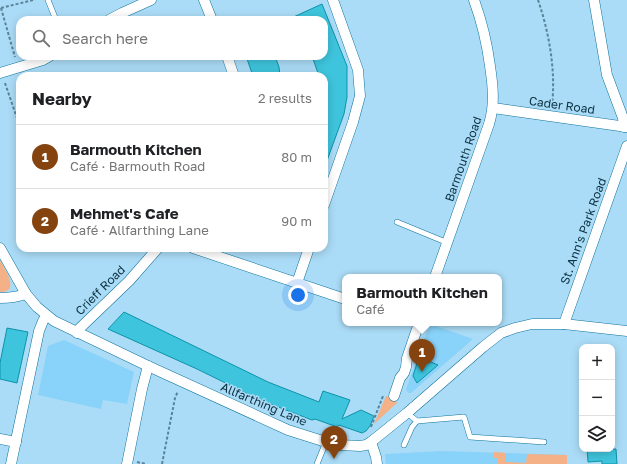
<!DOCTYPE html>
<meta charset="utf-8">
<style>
:root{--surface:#fff;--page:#f2f2f2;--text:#202124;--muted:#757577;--line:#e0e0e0;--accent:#84430f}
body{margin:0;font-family:"Golos Text",sans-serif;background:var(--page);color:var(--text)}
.controls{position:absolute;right:12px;bottom:12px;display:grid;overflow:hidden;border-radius:8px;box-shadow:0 2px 10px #0003}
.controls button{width:36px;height:36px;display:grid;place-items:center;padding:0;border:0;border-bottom:1px solid var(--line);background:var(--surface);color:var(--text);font:20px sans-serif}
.you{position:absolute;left:298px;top:295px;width:14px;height:14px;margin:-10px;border:3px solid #fff;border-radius:50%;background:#1a73e8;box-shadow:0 0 0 6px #1a73e833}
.badge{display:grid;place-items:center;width:26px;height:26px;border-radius:50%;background:var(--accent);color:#fff;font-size:13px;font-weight:700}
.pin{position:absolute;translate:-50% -33px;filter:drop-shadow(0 1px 2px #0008)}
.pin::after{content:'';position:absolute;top:21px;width:14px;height:12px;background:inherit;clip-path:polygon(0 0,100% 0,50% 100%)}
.popup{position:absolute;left:342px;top:274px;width:160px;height:52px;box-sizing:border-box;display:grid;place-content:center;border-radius:8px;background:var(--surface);filter:drop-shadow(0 1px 3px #0005);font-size:13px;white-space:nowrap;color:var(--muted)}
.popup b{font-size:15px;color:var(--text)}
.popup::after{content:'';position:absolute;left:50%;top:100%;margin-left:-8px;border:8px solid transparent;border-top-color:var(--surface)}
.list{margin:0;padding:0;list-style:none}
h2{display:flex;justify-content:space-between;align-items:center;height:52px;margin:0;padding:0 16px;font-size:17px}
h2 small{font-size:13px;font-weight:400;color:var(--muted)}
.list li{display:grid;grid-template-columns:26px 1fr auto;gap:12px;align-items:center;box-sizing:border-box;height:64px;padding:0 16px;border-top:1px solid var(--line)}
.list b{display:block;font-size:15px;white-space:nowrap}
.list p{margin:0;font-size:13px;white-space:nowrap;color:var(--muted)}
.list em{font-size:13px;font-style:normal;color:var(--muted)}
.icon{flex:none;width:22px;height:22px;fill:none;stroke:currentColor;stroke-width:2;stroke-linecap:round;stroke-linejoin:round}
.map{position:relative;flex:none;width:627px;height:464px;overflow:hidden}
.search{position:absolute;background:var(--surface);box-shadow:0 2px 10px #0003;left:16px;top:16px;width:312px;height:44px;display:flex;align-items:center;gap:10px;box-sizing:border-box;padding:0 14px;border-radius:12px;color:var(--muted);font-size:15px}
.panel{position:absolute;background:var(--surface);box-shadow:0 2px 10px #0003;left:16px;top:72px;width:312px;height:180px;border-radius:12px}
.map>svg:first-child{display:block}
.built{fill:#89d2f9}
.green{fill:#f4b188}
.building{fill:#3ec5dd;stroke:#0c93a8}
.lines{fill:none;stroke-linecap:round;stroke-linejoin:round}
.service-casing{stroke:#0e749d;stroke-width:6}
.minor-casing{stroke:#0e749d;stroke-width:11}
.path{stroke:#59849a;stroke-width:2;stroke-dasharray:3 2;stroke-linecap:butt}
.service{stroke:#fff;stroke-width:5}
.minor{stroke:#fff;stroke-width:10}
.labels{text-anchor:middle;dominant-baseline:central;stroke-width:3;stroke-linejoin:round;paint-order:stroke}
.street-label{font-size:12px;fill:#0c3243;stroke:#abdcf7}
</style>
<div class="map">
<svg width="627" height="464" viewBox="0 0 627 464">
<rect width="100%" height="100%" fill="#abdcf7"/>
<!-- built -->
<g class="built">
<path d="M430,324L473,339L411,393H408L406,389Z"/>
<path d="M64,340L134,372L127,404L103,400L101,409L38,395L48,346Z"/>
<path d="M442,451L567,455V464H386L385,454Z"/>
</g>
<!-- green -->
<g class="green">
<path d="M0,260C5,269 21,293 0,292Z"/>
<path d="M386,396L394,398L397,403L374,424Z"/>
<path d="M494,452L506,453V462L526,463L527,454L567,455V464H497V458H494Z"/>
</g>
<!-- building -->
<g class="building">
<path d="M322,4L347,66V97L344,114L325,166H324V76H319L312,56H324V20H287Z"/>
<path d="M246,56H275L279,67L280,76H253Z"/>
<path d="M124,312L268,382L319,402L323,391L350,400L342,419L361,410L374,416L370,426L366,431L362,433L339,425L337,427L315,419L312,420L260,400L197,369L108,329Z"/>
<path d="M7,328L28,332L17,383L0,379V363Z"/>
<path d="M419,357L438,365L417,383L413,376Z"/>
<path d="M587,449H616L617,464H602V461L588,462Z"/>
</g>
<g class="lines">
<defs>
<g id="service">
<path d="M48,0L56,20"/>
<path d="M397,222L448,243"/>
<path d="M407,413L417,421L464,417L470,437L544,442"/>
<path d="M404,445L412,427L417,421"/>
<path d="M317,464L326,442"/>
</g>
<g id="minor">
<path d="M204,0L212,20"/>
<path d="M594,0L607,75L623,118L624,127"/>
<path d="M109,20L122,13L151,0"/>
<path d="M227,56L234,76"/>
<path d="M0,73L43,60L50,56"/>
<path d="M493,108L627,127"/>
<path d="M324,205L353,122L360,96L358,70L333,0"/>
<path d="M0,248L26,294L37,307L54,321L148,366L288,430L326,442L340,445L360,446L366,445L371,442L407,413L483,347L501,333L515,328L532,324H564L627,331"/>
<path d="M193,248L345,299"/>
<path d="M435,277L489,124C495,105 493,86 490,66C487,43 482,22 474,0"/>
<path d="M297,283L309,248"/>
<path d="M0,298C9,298 17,297 26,294"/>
<path d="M564,324L627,146"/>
<path d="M77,333L80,328L129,281L158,248"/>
<path d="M394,396L400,378L404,373L406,367L407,358L419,323"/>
<path d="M0,439L16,442"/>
<path d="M371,442L376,457L377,464"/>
<path d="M11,464L39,331L43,321L46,316"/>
<path d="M127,464L142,389L148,366"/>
</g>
</defs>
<!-- service casing -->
<use href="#service" class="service-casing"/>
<!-- minor casing -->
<use href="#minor" class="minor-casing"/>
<!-- path -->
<g class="path">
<path d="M538,0C549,32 556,71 552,105"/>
<path d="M1,8L15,57"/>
<path d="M1,8L33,0"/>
<path d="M5,83L20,127"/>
<path d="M371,427L383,396"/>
<path d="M137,462L146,464"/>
<path d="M162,464L175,398L178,391"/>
</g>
<!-- service -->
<use href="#service" class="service"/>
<!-- minor -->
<use href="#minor" class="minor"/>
</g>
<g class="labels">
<!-- street labels -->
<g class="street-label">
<text transform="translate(562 105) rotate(8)">Cader Road</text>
<text transform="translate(463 159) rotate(-71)">Barmouth Road</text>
<text transform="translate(583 231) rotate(-70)">St. Ann's Park Road</text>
<text transform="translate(100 290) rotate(-45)">Crieff Road</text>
<text transform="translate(264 404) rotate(23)">Allfarthing Lane</text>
</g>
</g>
</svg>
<div class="controls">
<button>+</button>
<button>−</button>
<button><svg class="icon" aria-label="layers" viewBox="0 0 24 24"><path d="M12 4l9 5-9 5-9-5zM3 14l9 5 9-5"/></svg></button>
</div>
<div class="you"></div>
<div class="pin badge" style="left:422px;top:372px">1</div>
<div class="popup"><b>Barmouth Kitchen</b>Café</div>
<div class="pin badge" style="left:334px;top:459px">2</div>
<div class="search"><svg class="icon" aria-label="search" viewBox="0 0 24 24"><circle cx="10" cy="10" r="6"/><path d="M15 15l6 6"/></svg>Search here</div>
<section class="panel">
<h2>Nearby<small>2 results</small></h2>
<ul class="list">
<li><span class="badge">1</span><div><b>Barmouth Kitchen</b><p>Café · Barmouth Road</p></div><em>80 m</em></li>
<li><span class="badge">2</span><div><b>Mehmet's Cafe</b><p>Café · Allfarthing Lane</p></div><em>90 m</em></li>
</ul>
</section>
</div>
